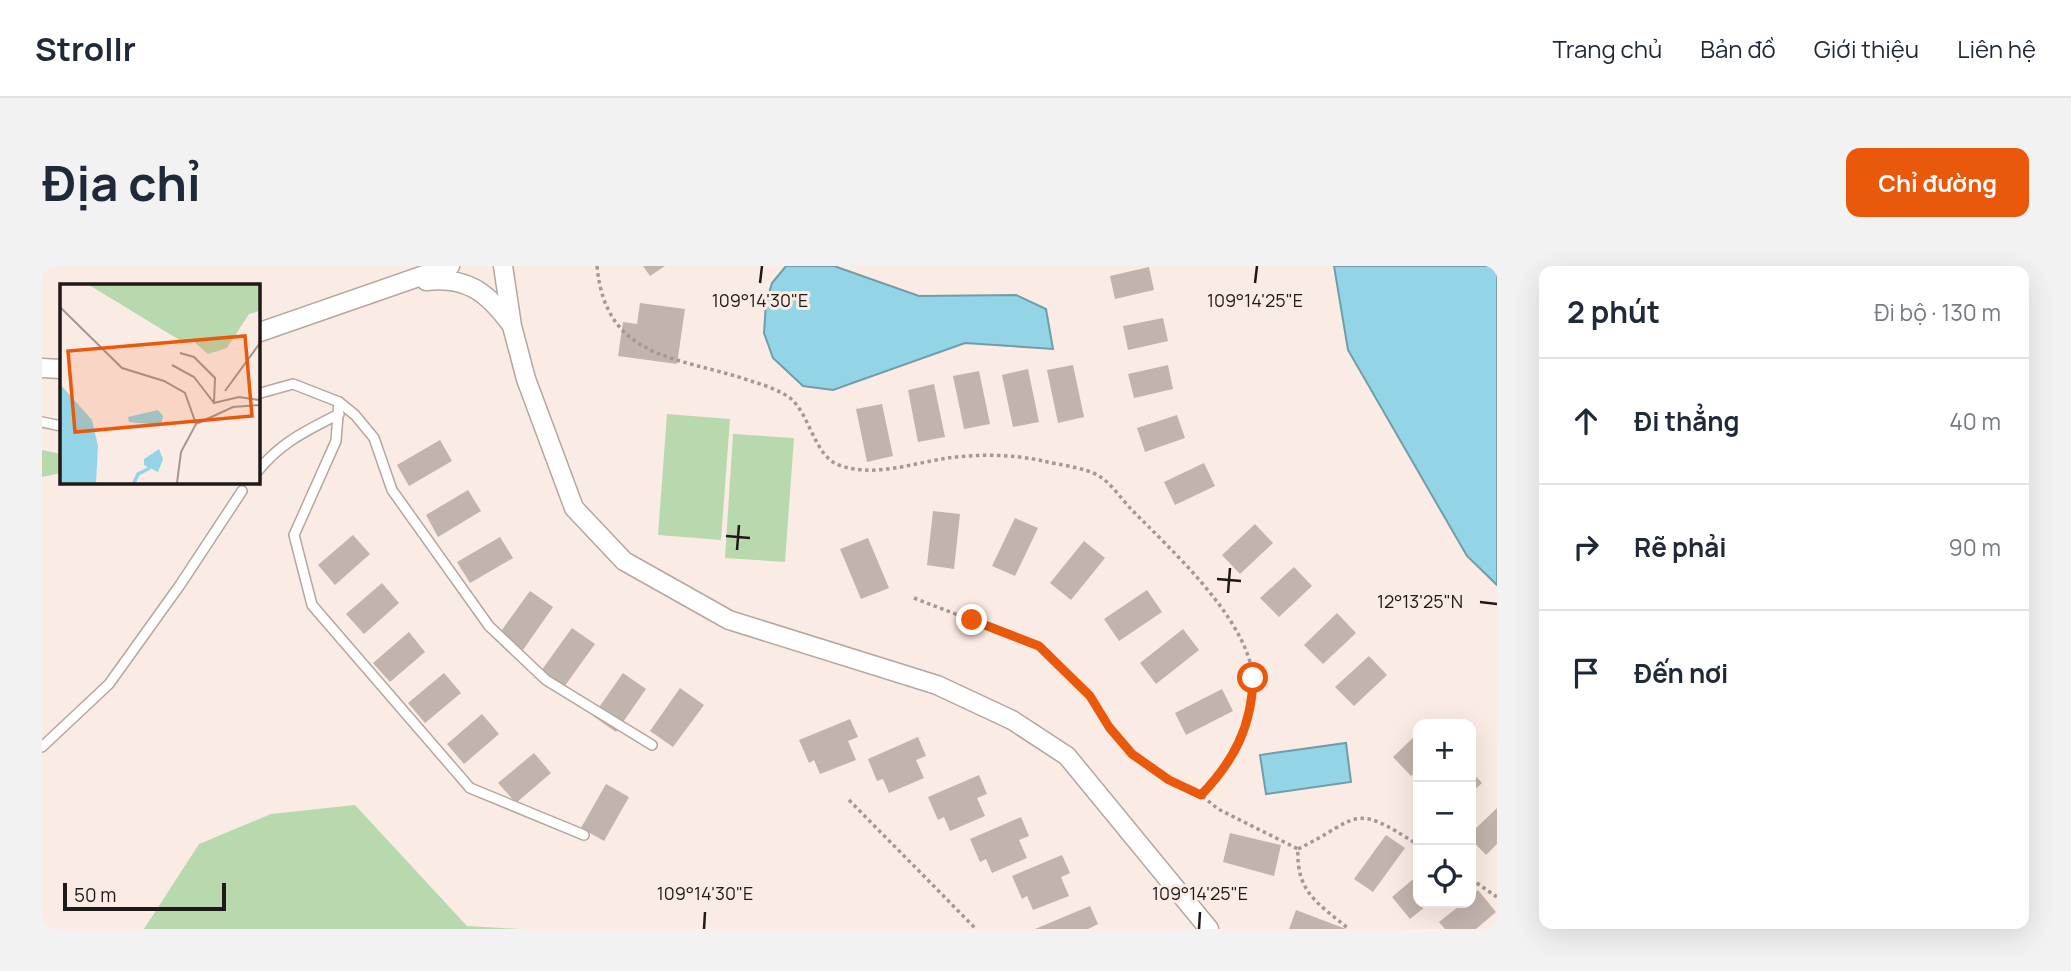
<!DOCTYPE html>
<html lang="vi">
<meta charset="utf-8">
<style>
:root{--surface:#fff;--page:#f2f2f3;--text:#1f2937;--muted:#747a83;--line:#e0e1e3;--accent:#ea580c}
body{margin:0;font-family:Manrope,sans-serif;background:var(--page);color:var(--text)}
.controls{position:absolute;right:21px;bottom:21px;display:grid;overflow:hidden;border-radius:14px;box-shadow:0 7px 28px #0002}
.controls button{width:63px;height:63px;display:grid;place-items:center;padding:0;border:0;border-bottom:2px solid var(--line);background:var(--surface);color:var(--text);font:35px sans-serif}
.scale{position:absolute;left:21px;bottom:18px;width:163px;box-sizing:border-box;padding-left:7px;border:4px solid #1f1a18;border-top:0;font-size:19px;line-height:24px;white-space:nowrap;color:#1f1a18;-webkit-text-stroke:5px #fbebe5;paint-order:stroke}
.stop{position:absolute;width:21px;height:21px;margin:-16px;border:5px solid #ea580c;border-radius:50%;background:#fff}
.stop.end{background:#ea580c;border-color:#fff;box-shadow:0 2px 7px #0008}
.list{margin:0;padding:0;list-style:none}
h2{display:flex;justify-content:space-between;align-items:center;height:91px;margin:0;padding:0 28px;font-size:30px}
h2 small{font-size:23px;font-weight:400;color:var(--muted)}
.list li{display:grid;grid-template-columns:46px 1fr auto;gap:21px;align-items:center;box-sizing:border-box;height:126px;padding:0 28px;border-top:2px solid var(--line)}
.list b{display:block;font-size:26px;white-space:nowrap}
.list em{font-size:23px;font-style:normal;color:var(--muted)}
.icon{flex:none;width:38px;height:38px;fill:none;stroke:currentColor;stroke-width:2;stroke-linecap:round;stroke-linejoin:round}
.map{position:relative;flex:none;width:1455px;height:663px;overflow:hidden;border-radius:14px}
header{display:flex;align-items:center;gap:42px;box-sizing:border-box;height:98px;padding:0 35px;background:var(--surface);border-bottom:2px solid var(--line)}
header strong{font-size:33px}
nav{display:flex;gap:38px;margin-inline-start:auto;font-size:24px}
.intro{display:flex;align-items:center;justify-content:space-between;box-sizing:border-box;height:168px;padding:0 42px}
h1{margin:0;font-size:49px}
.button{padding:18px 32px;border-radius:14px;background:var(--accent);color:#fff;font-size:24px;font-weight:700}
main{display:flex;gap:42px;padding:0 42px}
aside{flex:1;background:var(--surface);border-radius:14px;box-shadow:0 7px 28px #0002}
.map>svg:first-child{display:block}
.green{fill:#b8d9ad}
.water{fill:#93d5e6;stroke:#709da8;stroke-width:2}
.building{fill:#c1b4ac}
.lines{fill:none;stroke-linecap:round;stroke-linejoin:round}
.service-casing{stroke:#b5a6a0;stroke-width:12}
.minor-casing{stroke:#b5a6a0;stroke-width:21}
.path{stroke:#a49894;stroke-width:3.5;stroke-dasharray:3.5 3.5;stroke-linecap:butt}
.service{stroke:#fff;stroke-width:9}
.minor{stroke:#fff;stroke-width:18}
.route{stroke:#ea580c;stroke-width:9}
.ticks{fill:none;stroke:#1f1a18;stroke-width:2.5}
.inset-river{fill:none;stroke:#93d5e6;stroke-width:3.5}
.inset-road{fill:none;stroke:#a39793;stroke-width:2}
.view{fill:#e8590c;fill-opacity:0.15;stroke:#e8590c;stroke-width:3.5}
.inset-edge{fill:none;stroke:#1f1a18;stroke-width:3.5}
.ticks-label{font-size:18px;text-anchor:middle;fill:#1f1a18;stroke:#fbebe5;stroke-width:6;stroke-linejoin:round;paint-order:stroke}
</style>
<header>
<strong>Strollr</strong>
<nav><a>Trang chủ</a><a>Bản đồ</a><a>Giới thiệu</a><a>Liên hệ</a></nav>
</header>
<div class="intro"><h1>Địa chỉ</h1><a class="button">Chỉ đường</a></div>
<main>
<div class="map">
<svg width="1455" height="663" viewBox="0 0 1455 663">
<rect width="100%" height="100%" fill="#fbebe5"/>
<!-- green -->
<g class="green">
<path d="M625,148L688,153L679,274L616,269Z"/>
<path d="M691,168L752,172L743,296L683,292Z"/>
<path d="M0,184L19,188V207L0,211Z"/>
<path d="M313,539L425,660L479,663H102L157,578L229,548Z"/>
</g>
<!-- water -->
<g class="water">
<path d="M744,0H792L877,30L974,29L1004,43L1011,83L923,77L791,124L761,120L731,92L722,67L724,37L730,17Z"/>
<path d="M1292,0H1455V319L1425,290L1306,84Z"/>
<path d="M1304,477L1309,516L1224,528L1218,489Z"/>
</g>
<!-- building -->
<g class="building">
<path d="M601,0H623L608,10Z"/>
<path d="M1107,1L1112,24L1073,33L1068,10Z"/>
<path d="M598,37L643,43L635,98L576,90L581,56L595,58Z"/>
<path d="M1121,52L1126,75L1086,84L1081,60Z"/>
<path d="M1031,99L1042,151L1016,157L1005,104Z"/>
<path d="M1126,99L1131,123L1092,132L1086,108Z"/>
<path d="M986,103L997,156L971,161L960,109Z"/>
<path d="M937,105L948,158L922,163L911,110Z"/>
<path d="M892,118L903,171L876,176L866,124Z"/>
<path d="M840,138L851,190L825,196L814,143Z"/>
<path d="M1135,149L1143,172L1103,186L1095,162Z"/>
<path d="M398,174L410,195L367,220L355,199Z"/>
<path d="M1162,197L1173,220L1133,239L1122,216Z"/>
<path d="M426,224L439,245L396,271L384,249Z"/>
<path d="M891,245L918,248L912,303L885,299Z"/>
<path d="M973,252L996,262L973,310L950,300Z"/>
<path d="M1213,258L1231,277L1198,308L1180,289Z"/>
<path d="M311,269L328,288L293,319L276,299Z"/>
<path d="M458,271L471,292L428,317L415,296Z"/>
<path d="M826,272L847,322L819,333L798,283Z"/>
<path d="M1042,275L1063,292L1029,334L1008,317Z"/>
<path d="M1252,301L1270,320L1237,351L1218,332Z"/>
<path d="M340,317L357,337L322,368L304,348Z"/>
<path d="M1105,324L1120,346L1077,375L1062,353Z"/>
<path d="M488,325L511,341L481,384L457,368Z"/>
<path d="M1295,347L1314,367L1281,398L1262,379Z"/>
<path d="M530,362L553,378L522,421L499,405Z"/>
<path d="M1141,363L1157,384L1114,418L1098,397Z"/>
<path d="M367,366L383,386L348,416L331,397Z"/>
<path d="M1327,390L1345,409L1312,440L1293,421Z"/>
<path d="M402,407L419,427L383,457L366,437Z"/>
<path d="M581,407L604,423L574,466L551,450Z"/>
<path d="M638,422L662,439L631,481L608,465Z"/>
<path d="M1180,423L1191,445L1144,469L1133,447Z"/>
<path d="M440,448L457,468L422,498L405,478Z"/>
<path d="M808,453L816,471L806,475L814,494L778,508L772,494L767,497L757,474Z"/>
<path d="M1376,467V503L1369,510L1351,491Z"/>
<path d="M876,471L884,490L874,494L882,512L847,527L841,513L835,515L826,493Z"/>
<path d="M492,487L509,507L474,537L456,517Z"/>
<path d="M1429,505L1440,517L1429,527Z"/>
<path d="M937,509L945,528L935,532L943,550L908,565L902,551L896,554L886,531Z"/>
<path d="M564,518L587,531L562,575L539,562Z"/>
<path d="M1455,542V578L1444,589L1429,573V567Z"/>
<path d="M979,551L987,570L977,574L985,592L950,607L944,593L938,596L928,573Z"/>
<path d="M1188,567L1239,579L1232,610L1181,596Z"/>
<path d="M1344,569L1363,582L1331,626L1312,613Z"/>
<path d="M1020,589L1028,607L1019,611L1027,630L991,644L985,630L980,633L970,610Z"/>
<path d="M1376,609V637H1388L1368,653L1350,631Z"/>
<path d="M1436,624L1454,646L1434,663H1403L1397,656L1421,637H1429V630Z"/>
<path d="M1048,640L1056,658L1046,663H993Z"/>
<path d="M1254,644L1304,663H1247Z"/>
</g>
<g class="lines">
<defs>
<g id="service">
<path d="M215,128L251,118L297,136L294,175L252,269L270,339L428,522L542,569"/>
<path d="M297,136L313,149L332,172L350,224L447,360L504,414L610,479"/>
<path d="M0,156L19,160"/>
<path d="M215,206C238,177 265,164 297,148"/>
<path d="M0,481L67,418L138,319L200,225"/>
</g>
<g id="minor">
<path d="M461,0L470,60L484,113L532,242L582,295L687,354L895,419L970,454L1025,490L1167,663"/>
<path d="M384,15C424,10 445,26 468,57"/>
<path d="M215,67L408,0"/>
<path d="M0,102L19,103"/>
</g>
</defs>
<!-- service casing -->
<use href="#service" class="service-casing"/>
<!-- minor casing -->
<use href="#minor" class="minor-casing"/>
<!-- path -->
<g class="path">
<path d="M555,0C564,95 636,90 709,115C722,119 737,124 748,132C768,148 772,190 797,199C831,212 871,197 906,192C936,188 971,188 1001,195C1017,199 1042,201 1057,210C1069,217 1080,234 1090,244C1129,284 1207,354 1211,413C1214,459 1190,498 1159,529L1176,543L1256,583C1254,627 1277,638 1307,663"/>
<path d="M872,332L997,380L1048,430L1067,461L1090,488L1127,514L1159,529"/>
<path d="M807,534L934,663"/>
<path d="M1256,583C1319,552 1309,535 1376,579"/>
<path d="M1429,613L1455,631"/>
</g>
<!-- service -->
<use href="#service" class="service"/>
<!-- minor -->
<use href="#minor" class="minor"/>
</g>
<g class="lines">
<!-- route -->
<path class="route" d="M930,354L997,380L1048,430L1067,461L1090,488L1127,514L1159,529C1192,495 1210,460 1211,412"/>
</g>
<!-- ticks -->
<path class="ticks" d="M718,17L720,0M1213,17L1215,0M684,270L708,272M695,284L697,259M1175,313L1199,315M1186,327L1188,302M1438,336L1455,338M662,663L663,646M1157,663L1158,646"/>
<!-- overview -->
<g transform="translate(18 18)">
<rect width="200" height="200" fill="#fbebe5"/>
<path d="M29,1H199V27L189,30L167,64L148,70L133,57H121Z" fill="#b8d9ad"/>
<path d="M0,100L32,136L38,162L36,199H0ZM98,126L103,132L101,141L69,138L68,133ZM99,165L103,175L98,188L84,181V175Z" fill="#93d5e6"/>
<path class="inset-river" d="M74,199L78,190L90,184"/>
<path class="inset-road" d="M0,23L62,84L104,97L125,109L136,140L121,168L117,199M120,69L134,73L155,94L154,119L179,113L200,116M112,81L134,93L154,119M165,107L200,59M136,140L173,123L200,121"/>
<path class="view" d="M185,52L192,132L15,148L8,67Z"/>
<rect width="200" height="200" class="inset-edge"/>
</g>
<g class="ticks-label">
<text x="718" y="41">109°14'30"E</text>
<text x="1213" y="41">109°14'25"E</text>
<text x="1378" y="342">12°13'25"N</text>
<text x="663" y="634">109°14'30"E</text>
<text x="1158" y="634">109°14'25"E</text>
</g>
</svg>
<div class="controls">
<button>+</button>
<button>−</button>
<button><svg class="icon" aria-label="locate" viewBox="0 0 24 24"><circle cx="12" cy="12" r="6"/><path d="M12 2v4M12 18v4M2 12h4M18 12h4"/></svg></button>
</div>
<div class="scale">50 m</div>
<div class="stop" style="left:1211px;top:412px"></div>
<div class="stop end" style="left:930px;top:354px"></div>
</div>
<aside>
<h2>2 phút<small>Đi bộ · 130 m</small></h2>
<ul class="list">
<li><svg class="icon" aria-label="ahead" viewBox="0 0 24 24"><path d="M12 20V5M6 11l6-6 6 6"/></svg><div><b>Đi thẳng</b></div><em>40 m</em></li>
<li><svg class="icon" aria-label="right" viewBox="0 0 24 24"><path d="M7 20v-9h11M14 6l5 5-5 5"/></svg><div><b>Rẽ phải</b></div><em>90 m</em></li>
<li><svg class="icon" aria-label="arrive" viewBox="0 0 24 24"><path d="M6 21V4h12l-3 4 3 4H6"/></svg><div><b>Đến nơi</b></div></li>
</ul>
</aside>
</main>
